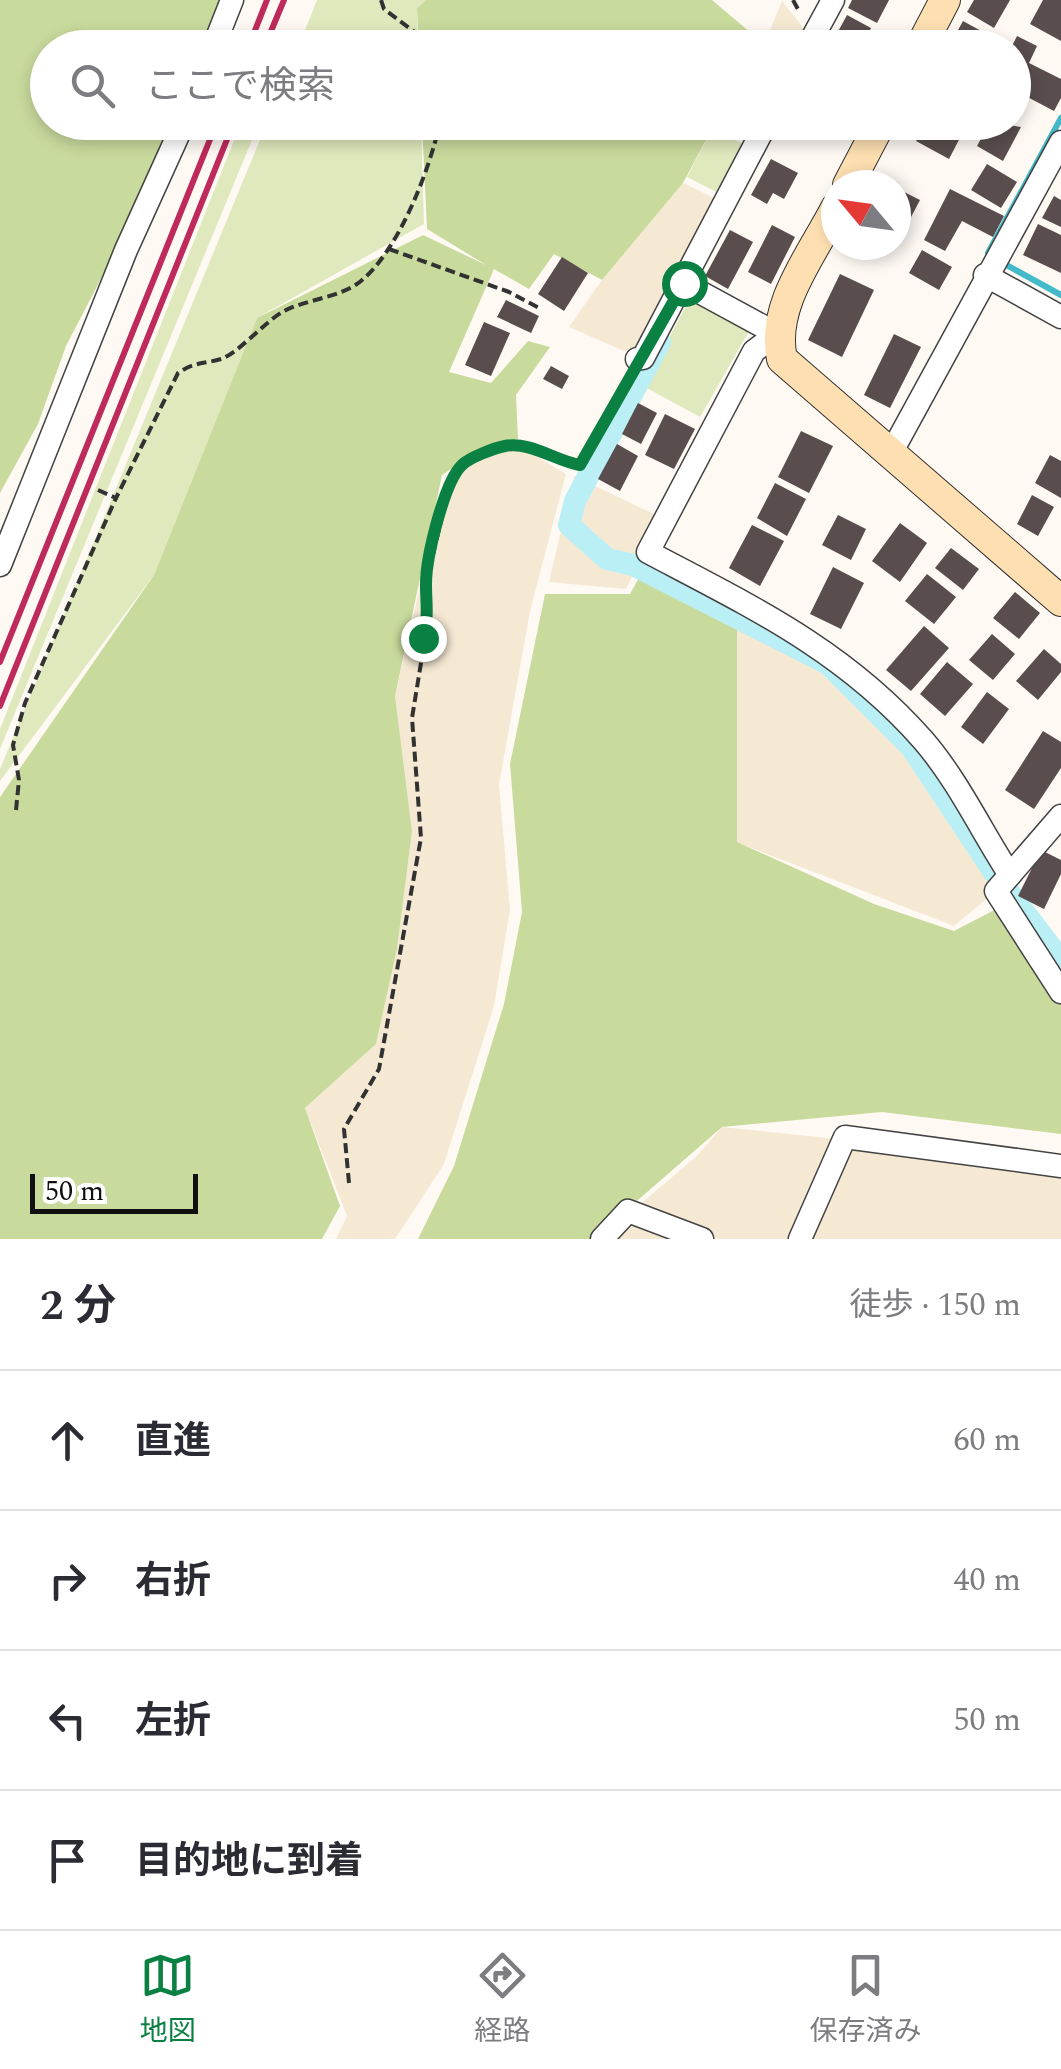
<!DOCTYPE html>
<html lang="ja">
<meta charset="utf-8">
<style>
:root{--surface:#fff;--page:#f7f7f7;--text:#2b2b33;--muted:#7c7c81;--line:#e1e1e2;--accent:#0b8043}
body{margin:0;font-family:Spectral,"Noto Sans JP",serif;background:var(--page);color:var(--text)}
.compass{position:absolute;left:821px;top:170px;width:90px;height:90px;border-radius:50%;background:var(--surface);box-shadow:0 5px 15px #0003;rotate:299deg}
.scale{position:absolute;left:30px;bottom:25px;width:168px;box-sizing:border-box;padding-left:10px;border:5px solid #101010;border-top:0;font-size:28px;line-height:35px;white-space:nowrap;color:#101010;-webkit-text-stroke:8px #fff;paint-order:stroke}
.stop{position:absolute;width:30px;height:30px;margin:-22px;border:8px solid #0b8043;border-radius:50%;background:#fff}
.stop.end{background:#0b8043;border-color:#fff;box-shadow:0 2px 10px #0008}
.list{margin:0;padding:0;list-style:none}
h2{display:flex;justify-content:space-between;align-items:center;height:130px;margin:0;padding:0 40px;font-size:42px}
h2 small{font-size:32px;font-weight:400;color:var(--muted)}
.list li{display:grid;grid-template-columns:65px 1fr auto;gap:30px;align-items:center;box-sizing:border-box;height:140px;padding:0 40px;border-top:2px solid var(--line)}
.list b{display:block;font-size:38px;white-space:nowrap}
.list em{font-size:32px;font-style:normal;color:var(--muted)}
.icon{flex:none;width:55px;height:55px;fill:none;stroke:currentColor;stroke-width:2;stroke-linecap:round;stroke-linejoin:round}
.map{position:relative;flex:none;width:1061px;height:1239px;overflow:hidden}
.search{position:absolute;background:var(--surface);box-shadow:0 5px 15px #0003;left:30px;right:30px;top:30px;height:110px;display:flex;align-items:center;gap:25px;box-sizing:border-box;padding:0 35px;border-radius:55px;color:var(--muted);font-size:38px}
.sheet{height:690px;background:var(--surface)}
nav{display:flex;justify-content:space-around;align-items:center;box-sizing:border-box;height:140px;border-top:2px solid var(--line);background:var(--surface);font-size:28px;color:var(--muted)}
nav a{display:grid;justify-items:center;gap:5px}
nav .on{color:var(--accent)}
.map>svg:first-child{display:block}
.farmland{fill:#f5e9d4}
.green{fill:#e0e9bd}
.forest{fill:#c9da9d}
.lines{fill:none;stroke-linecap:round;stroke-linejoin:round}
.stream{stroke:#42baca;stroke-width:6}
.canal{stroke:#b9eff5;stroke-width:22}
.building{fill:#594e4d}
.street-casing{stroke:#434343;stroke-width:25}
.secondary-casing{stroke:#323232;stroke-width:32}
.path{stroke:#323232;stroke-width:4;stroke-dasharray:10 5;stroke-linecap:butt}
.street{stroke:#fff;stroke-width:22}
.secondary{stroke:#fddfb1;stroke-width:30}
.rail{stroke:#be2a5b;stroke-width:6}
.route{stroke:#0b8043;stroke-width:12}
</style>
<div class="map">
<svg width="1061" height="1239" viewBox="0 0 1061 1239">
<rect width="100%" height="100%" fill="#fff9f4"/>
<!-- farmland -->
<g class="farmland">
<path d="M782,1L809,35L803,47H780L766,40Z"/>
<path d="M683,183L727,204L637,351H624L569,327L602,280Z"/>
<path d="M516,444L566,474L530,611L499,785L510,910L494,1006L444,1164L395,1239H336L347,1216L305,1108L376,1044L397,949L412,831L395,696L444,482L475,459Z"/>
<path d="M574,476L660,517L626,589L549,582Z"/>
<path d="M737,612L822,648L926,743L1004,874L996,891L954,926L736,842Z"/>
<path d="M722,1127L1061,1162V1239H599L697,1156Z"/>
</g>
<!-- green -->
<g class="green">
<path d="M317,0H426L417,8L418,47L298,48Z"/>
<path d="M241,123H259L0,749V729Z"/>
<path d="M267,123H421L424,224L257,318L154,575L0,781V769Z"/>
<path d="M712,129L750,147L728,198L687,177Z"/>
<path d="M692,295L752,326L700,417L643,386Z"/>
</g>
<!-- forest -->
<g class="forest">
<path d="M0,0H231L212,47L48,48V122L182,123L66,346L38,424L0,493Z"/>
<path d="M426,0H712L758,39L753,48L419,47L417,8Z"/>
<path d="M422,123H715L683,183L602,280L554,254L529,289L494,269L449,372L491,383L528,341L550,347L516,395L518,439L478,451L442,475L395,696L412,831L397,949L376,1044L305,1108L340,1206L322,1239H0V797L154,575L257,318L423,235L486,265L427,229Z"/>
<path d="M646,565L737,612V842L874,904L954,931L1004,905L1061,980V1134L882,1112L722,1127L593,1239H418L454,1166L504,1004L522,912L510,764L545,594H630Z"/>
</g>
<g class="lines">
<!-- stream -->
<g class="stream">
<path d="M988,253L1061,118"/>
<path d="M1001,262L1061,295"/>
</g>
<!-- canal -->
<path class="canal" d="M660,342L575,501L569,525L607,559L633,565L828,664L911,747L993,871L1061,960"/>
</g>
<!-- building -->
<g class="building">
<path d="M852,0H889L877,23L848,8Z"/>
<path d="M974,0H1010L994,28L967,12Z"/>
<path d="M1043,0H1061V41L1030,24Z"/>
<path d="M847,15L871,28L861,48H829Z"/>
<path d="M963,21L983,32L974,48L952,41Z"/>
<path d="M1017,36L1037,46L1029,63L1061,79V98L1054,111L1014,90L1011,48Z"/>
<path d="M926,122H940L962,134L949,159L916,141Z"/>
<path d="M990,122L1021,127L1003,161L977,146Z"/>
<path d="M771,159L798,173L784,199L773,193L767,204L751,195Z"/>
<path d="M987,164L1017,182L1001,208L971,190Z"/>
<path d="M896,188L920,200L901,236L896,234Z"/>
<path d="M950,189L1004,216L993,237L962,221L945,251L924,240Z"/>
<path d="M1054,196L1061,200V227L1042,218Z"/>
<path d="M1038,224L1061,235V273L1023,255Z"/>
<path d="M772,225L795,237L771,284L748,272Z"/>
<path d="M730,230L753,242L728,289L705,276Z"/>
<path d="M922,250L952,267L939,290L909,273Z"/>
<path d="M562,257L588,273L564,311L538,294Z"/>
<path d="M840,274L874,290L842,357L808,340Z"/>
<path d="M506,300L539,316L531,333L497,317Z"/>
<path d="M484,322L510,333L491,376L465,365Z"/>
<path d="M894,334L921,347L890,408L864,395Z"/>
<path d="M551,366L569,376L562,389L543,379Z"/>
<path d="M638,403L657,413L641,444L622,434Z"/>
<path d="M665,414L695,429L674,469L645,455Z"/>
<path d="M801,431L833,446L809,493L778,477Z"/>
<path d="M617,444L638,456L620,491L598,479Z"/>
<path d="M1050,455L1061,461V498L1035,483Z"/>
<path d="M775,483L806,499L787,536L757,518Z"/>
<path d="M1032,495L1054,507L1038,536L1017,524Z"/>
<path d="M838,515L866,529L851,560L822,545Z"/>
<path d="M900,523L927,543L900,582L872,561Z"/>
<path d="M752,525L784,541L760,586L729,568Z"/>
<path d="M951,548L979,569L963,590L935,568Z"/>
<path d="M833,567L864,583L841,629L810,614Z"/>
<path d="M927,574L956,597L934,624L905,601Z"/>
<path d="M1015,592L1040,613L1019,639L993,618Z"/>
<path d="M924,626L949,648L911,691L886,670Z"/>
<path d="M992,634L1015,654L993,680L969,660Z"/>
<path d="M1044,649L1061,664V672L1038,700L1016,681Z"/>
<path d="M947,662L973,684L945,716L920,694Z"/>
<path d="M987,692L1009,709L983,744L961,727Z"/>
<path d="M1043,731L1061,742V768L1034,809L1005,790Z"/>
<path d="M1041,850L1061,860V874L1044,909L1018,896Z"/>
</g>
<g class="lines">
<defs>
<g id="street">
<path d="M213,48L232,0"/>
<path d="M807,48L833,0"/>
<path d="M985,275L1061,317"/>
<path d="M683,283L777,334L754,351L648,552C752,607 844,650 923,740C957,779 982,832 1010,875"/>
<path d="M637,359L643,358L767,122"/>
<path d="M890,455L1061,142"/>
<path d="M0,565L126,250L184,122"/>
<path d="M1061,816L996,891L1061,992"/>
<path d="M602,1239L628,1211L702,1239"/>
<path d="M800,1239L845,1137L1061,1166"/>
</g>
<g id="secondary">
<path d="M920,48L945,0"/>
<path d="M848,185L881,122"/>
<path d="M836,208C812,255 770,306 782,359L1061,601"/>
</g>
</defs>
<!-- street casing -->
<use href="#street" class="street-casing"/>
<!-- secondary casing -->
<use href="#secondary" class="secondary-casing"/>
<!-- path -->
<g class="path">
<path d="M381,0L384,9L436,48"/>
<path d="M793,0L800,13"/>
<path d="M389,249L509,292L539,308"/>
<path d="M98,490L116,498L178,373C194,362 204,364 221,359C237,354 264,323 282,312C306,299 340,298 361,281C399,250 430,169 440,122"/>
<path d="M16,810L19,780L13,745L25,703L116,498"/>
<path d="M349,1183L344,1129L379,1069L421,838L412,718L430,608L426,584L449,487L463,464L507,445L536,449L580,465L628,377"/>
</g>
<!-- street -->
<use href="#street" class="street"/>
<!-- secondary -->
<use href="#secondary" class="secondary"/>
<!-- rail -->
<g class="rail">
<path d="M248,48L267,0"/>
<path d="M264,48L284,0"/>
<path d="M0,662L217,122"/>
<path d="M0,706L234,122"/>
</g>
</g>
<g class="lines">
<!-- route -->
<path class="route" d="M423,638C429,614 426,606 426,584C426,558 444,482 462,465C470,457 495,448 505,446C530,441 556,461 580,465L684,283"/>
</g>
</svg>
<svg class="compass" viewBox="-18 -18 36 36"><path d="M0-13l5 13h-10z" fill="#e53935"/><path d="M0 13l5-13h-10z" fill="#7c7c81"/></svg>
<div class="scale">50 m</div>
<div class="stop" style="left:684px;top:283px"></div>
<div class="stop end" style="left:423px;top:638px"></div>
<div class="search"><svg class="icon" aria-label="search" viewBox="0 0 24 24"><circle cx="10" cy="10" r="6"/><path d="M15 15l6 6"/></svg>ここで検索</div>
</div>
<section class="sheet">
<h2>2 分<small>徒歩 · 150 m</small></h2>
<ul class="list">
<li><svg class="icon" aria-label="ahead" viewBox="0 0 24 24"><path d="M12 20V5M6 11l6-6 6 6"/></svg><div><b>直進</b></div><em>60 m</em></li>
<li><svg class="icon" aria-label="right" viewBox="0 0 24 24"><path d="M7 20v-9h11M14 6l5 5-5 5"/></svg><div><b>右折</b></div><em>40 m</em></li>
<li><svg class="icon" aria-label="left" viewBox="0 0 24 24"><path d="M17 20v-9H6M10 6l-5 5 5 5"/></svg><div><b>左折</b></div><em>50 m</em></li>
<li><svg class="icon" aria-label="arrive" viewBox="0 0 24 24"><path d="M6 21V4h12l-3 4 3 4H6"/></svg><div><b>目的地に到着</b></div></li>
</ul>
</section>
<nav>
<a class="on"><svg class="icon" aria-label="map" viewBox="0 0 24 24"><path d="M3 6l6-2 6 2 6-2v14l-6 2-6-2-6 2zM9 4v14M15 6v14"/></svg>地図</a>
<a><svg class="icon" aria-label="directions" viewBox="0 0 24 24"><path d="M12 3l9 9-9 9-9-9zM9 14v-3h6M13 9l2 2-2 2"/></svg>経路</a>
<a><svg class="icon" aria-label="saved" viewBox="0 0 24 24"><path d="M7 4h10v16l-5-4-5 4z"/></svg>保存済み</a>
</nav>
